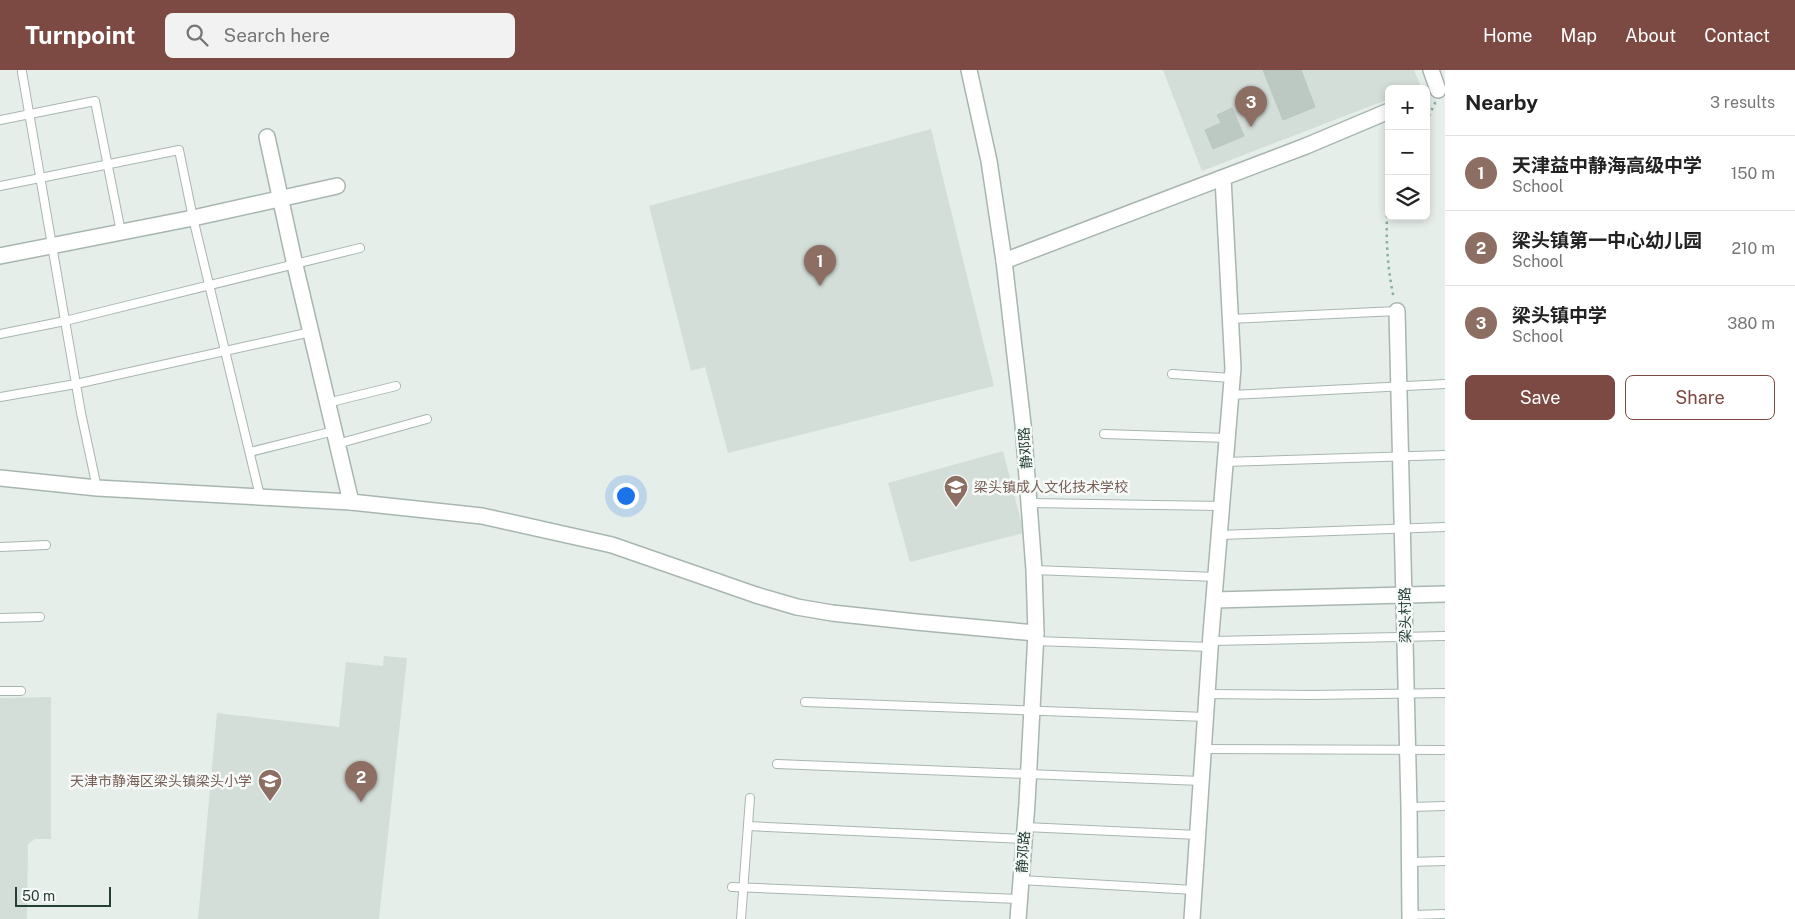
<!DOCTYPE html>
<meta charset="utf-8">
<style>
:root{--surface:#fff;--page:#f2f2f2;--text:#222;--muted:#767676;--line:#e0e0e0;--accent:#7c4a42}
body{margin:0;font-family:"Public Sans","Noto Sans SC",sans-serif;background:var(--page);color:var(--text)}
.controls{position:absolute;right:15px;top:15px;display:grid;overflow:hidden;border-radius:8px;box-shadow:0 2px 8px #0003}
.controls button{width:45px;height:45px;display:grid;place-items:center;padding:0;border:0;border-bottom:1px solid var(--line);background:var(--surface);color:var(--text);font:25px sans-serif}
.scale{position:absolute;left:15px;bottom:12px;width:96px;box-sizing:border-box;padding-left:5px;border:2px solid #253f36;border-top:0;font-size:14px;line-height:18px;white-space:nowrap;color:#253f36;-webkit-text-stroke:4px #f6faf8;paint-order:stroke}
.you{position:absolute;left:625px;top:425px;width:18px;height:18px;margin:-12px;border:4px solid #fff;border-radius:50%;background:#1a73e8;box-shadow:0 0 0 8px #1a73e833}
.badge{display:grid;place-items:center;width:32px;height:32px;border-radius:50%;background:var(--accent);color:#fff;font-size:16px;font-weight:700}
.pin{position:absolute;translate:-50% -41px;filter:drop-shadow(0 1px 2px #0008)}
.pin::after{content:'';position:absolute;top:26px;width:18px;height:15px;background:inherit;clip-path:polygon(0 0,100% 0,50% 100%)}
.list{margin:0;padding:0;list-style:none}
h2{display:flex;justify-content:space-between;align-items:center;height:65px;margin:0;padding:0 20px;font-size:21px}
h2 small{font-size:16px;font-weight:400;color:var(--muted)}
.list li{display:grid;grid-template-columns:32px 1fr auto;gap:15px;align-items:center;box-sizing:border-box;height:75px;padding:0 20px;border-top:1px solid var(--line)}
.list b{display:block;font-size:19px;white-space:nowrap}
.list p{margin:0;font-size:16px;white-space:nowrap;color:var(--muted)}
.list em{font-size:16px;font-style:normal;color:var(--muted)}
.actions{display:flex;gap:10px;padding:15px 20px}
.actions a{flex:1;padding:11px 0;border:1px solid var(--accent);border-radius:8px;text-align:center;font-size:18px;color:var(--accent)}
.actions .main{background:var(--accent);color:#fff}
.icon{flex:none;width:28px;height:28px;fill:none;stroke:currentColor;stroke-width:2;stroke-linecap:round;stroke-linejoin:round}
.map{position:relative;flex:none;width:1445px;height:849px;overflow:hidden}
header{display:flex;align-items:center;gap:30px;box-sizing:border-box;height:70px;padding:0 25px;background:var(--accent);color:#fff}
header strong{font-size:24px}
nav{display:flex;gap:28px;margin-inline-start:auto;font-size:18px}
.search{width:350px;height:45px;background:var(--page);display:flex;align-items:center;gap:12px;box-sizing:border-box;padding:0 18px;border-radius:8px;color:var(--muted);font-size:19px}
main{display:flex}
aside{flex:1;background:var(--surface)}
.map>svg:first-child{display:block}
.built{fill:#d4ded8}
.building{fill:#bbc9c2;stroke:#b8c7c0}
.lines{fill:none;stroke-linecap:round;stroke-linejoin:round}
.service-casing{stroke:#a8b6b0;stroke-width:10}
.minor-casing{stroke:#a8b6b0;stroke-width:18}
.path{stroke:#88afa0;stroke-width:2.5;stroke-dasharray:2.5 4;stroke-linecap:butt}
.service{stroke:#fff;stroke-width:8}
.minor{stroke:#fff;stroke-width:15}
.labels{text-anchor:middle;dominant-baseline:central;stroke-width:5;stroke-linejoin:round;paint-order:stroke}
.street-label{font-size:14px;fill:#253f36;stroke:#f6faf8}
.education-label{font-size:14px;fill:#785e54;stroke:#f6faf8;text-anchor:start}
</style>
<header>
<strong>Turnpoint</strong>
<div class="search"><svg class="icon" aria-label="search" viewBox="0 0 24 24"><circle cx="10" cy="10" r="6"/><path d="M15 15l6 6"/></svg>Search here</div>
<nav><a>Home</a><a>Map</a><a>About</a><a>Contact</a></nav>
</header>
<main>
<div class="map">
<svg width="1445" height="849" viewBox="0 0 1445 849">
<rect width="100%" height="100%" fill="#e6eeea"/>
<!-- built -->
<g class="built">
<path d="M1163,0H1414L1421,17L1415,19H1389V29L1202,101Z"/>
<path d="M931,59L994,316L728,383L705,297L691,301L649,136Z"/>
<path d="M1003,381L1024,463L910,492L888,413Z"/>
<path d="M384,586L407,588L379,849H198L217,643L339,657L346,592L383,596Z"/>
<path d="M51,627V769H35L28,774L27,849H0V628Z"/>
</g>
<!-- building -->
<g class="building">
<path d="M1263,0H1301L1315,37L1283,50Z"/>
<path d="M1232,38L1244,66L1213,79L1205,60L1221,53L1217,45Z"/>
</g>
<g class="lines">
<defs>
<g id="service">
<path d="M22,2L81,343L97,418"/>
<path d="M0,50L95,31L121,162"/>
<path d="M0,116L179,80L193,148L260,426"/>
<path d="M1230,249L1397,241"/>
<path d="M0,264L65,251L360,178"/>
<path d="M1172,304L1232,308"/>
<path d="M1231,325L1445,314"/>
<path d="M0,327L76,314L311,262"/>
<path d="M327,333L396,316"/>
<path d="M1104,364L1227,368"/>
<path d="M337,374L427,349"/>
<path d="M250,382L334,361"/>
<path d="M1225,392L1445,385"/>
<path d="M1030,433L1221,436"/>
<path d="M1219,465L1445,457"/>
<path d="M0,477L46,475"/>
<path d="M1034,500L1216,507"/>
<path d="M0,548L40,547"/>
<path d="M1035,571L1210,577"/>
<path d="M1211,571L1445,566"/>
<path d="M0,621H21"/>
<path d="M1207,624L1311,625L1445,623"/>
<path d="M805,632L1206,647"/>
<path d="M1203,679L1445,680"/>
<path d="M777,694L1201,711"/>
<path d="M1409,737L1445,736"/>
<path d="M748,756L1024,769"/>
<path d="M1025,757L1198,765"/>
<path d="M1410,792L1445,791"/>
<path d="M1021,810L1194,820"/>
<path d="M732,817L1020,829"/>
<path d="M1410,845L1445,844"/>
<path d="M741,849L750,728"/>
</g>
<g id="minor">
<path d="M969,0L989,91L1004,191L1023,354L1034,500L1036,563L1027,733L1018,849"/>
<path d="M1431,0L1438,20"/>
<path d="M267,67L295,195L351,432"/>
<path d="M0,186L193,148L337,116"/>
<path d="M1004,191L1306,76L1389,41"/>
<path d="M1397,241L1409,737L1410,849"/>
<path d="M0,408L97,418L351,432L482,446L612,475L756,525L797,537L832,543L916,552L1036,563"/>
<path d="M1214,530L1445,524"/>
<path d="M1192,849L1211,564L1233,298L1223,108"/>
</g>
</defs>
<!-- service casing -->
<use href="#service" class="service-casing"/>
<!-- minor casing -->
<use href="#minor" class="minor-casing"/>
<!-- path -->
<g class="path">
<path d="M1426,52L1436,31"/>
<path d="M1389,119C1385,157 1386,192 1394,229"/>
</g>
<!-- service -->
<use href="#service" class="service"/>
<!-- minor -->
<use href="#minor" class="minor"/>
</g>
<!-- icons -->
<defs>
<symbol id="school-pin" viewBox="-11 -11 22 30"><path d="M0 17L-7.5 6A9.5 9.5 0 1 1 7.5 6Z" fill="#8d6e63" stroke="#f6faf8"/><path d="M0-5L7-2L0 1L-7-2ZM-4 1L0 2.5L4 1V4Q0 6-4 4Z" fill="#fff"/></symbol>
</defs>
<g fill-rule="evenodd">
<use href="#school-pin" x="942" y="403" width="28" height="38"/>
<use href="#school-pin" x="256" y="697" width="28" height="38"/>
</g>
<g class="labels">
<!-- street labels -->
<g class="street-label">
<text transform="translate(1025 378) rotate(-94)">静邓路</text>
<text transform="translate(1405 545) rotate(-91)">梁头村路</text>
<text transform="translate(1023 782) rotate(-86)">静邓路</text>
</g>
<!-- education labels -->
<g class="education-label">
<text x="974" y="417">梁头镇成人文化技术学校</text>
<text x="252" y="711" text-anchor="end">天津市静海区梁头镇梁头小学</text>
</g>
</g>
</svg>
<div class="controls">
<button>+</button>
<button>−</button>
<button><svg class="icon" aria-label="layers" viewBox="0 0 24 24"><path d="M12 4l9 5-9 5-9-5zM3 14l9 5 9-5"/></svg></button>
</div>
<div class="scale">50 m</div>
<div class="you"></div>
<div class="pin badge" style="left:820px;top:216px;background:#8d6e63">1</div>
<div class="pin badge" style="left:361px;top:732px;background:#8d6e63">2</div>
<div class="pin badge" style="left:1251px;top:57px;background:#8d6e63">3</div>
</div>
<aside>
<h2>Nearby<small>3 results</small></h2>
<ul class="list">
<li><span class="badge" style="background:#8d6e63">1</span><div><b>天津益中静海高级中学</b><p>School</p></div><em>150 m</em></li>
<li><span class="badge" style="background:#8d6e63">2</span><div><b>梁头镇第一中心幼儿园</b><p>School</p></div><em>210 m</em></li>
<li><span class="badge" style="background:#8d6e63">3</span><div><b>梁头镇中学</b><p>School</p></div><em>380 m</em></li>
</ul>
<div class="actions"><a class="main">Save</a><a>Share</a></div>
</aside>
</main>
